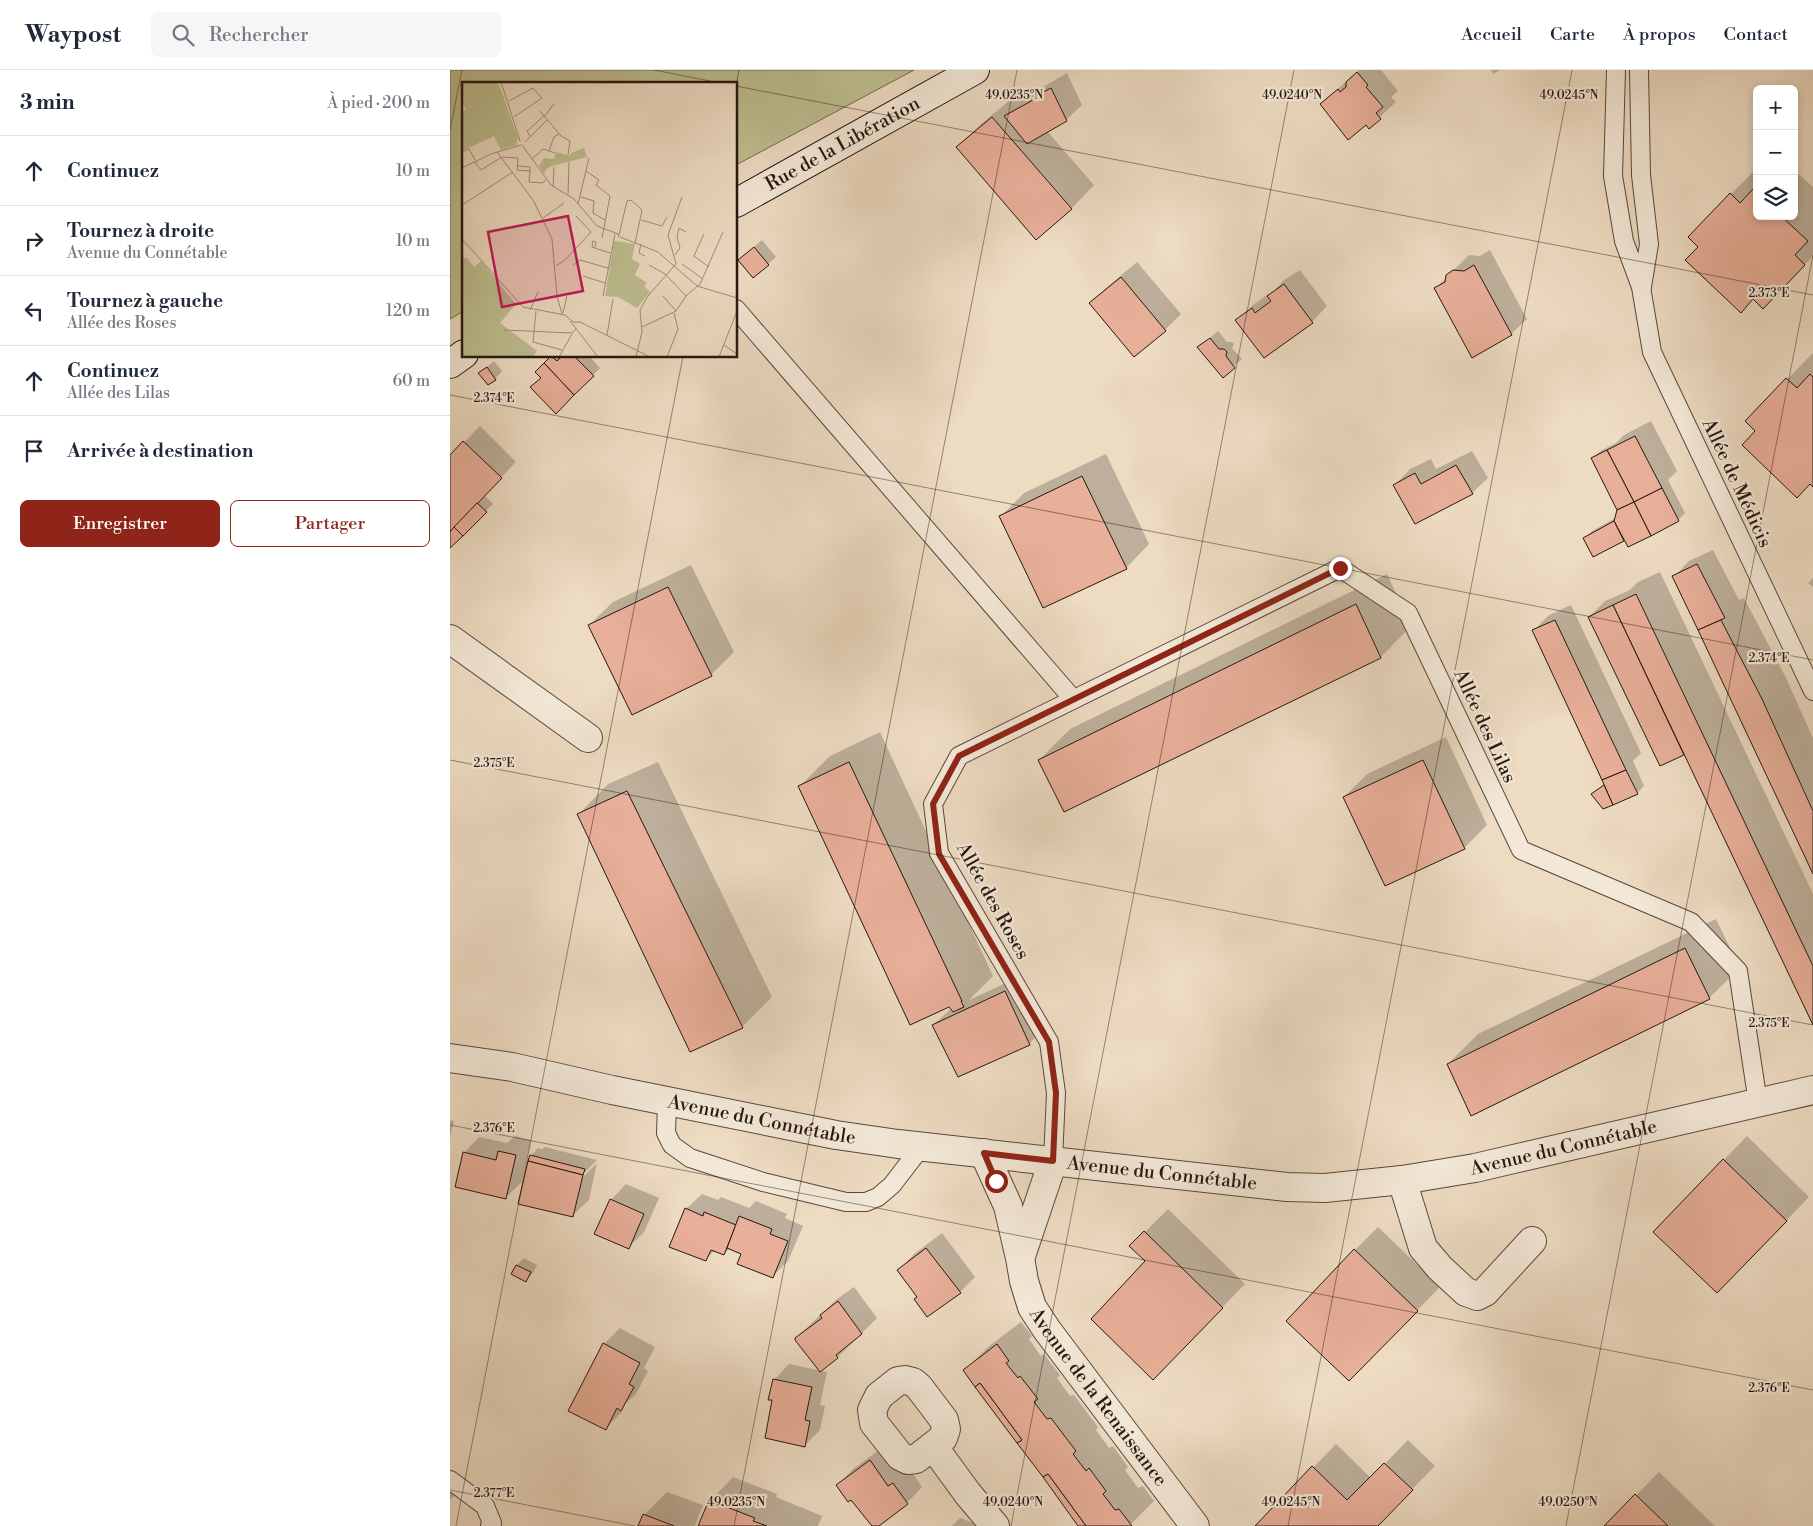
<!DOCTYPE html>
<html lang="fr">
<meta charset="utf-8">
<style>
:root{--surface:#fff;--page:#f6f6f7;--text:#1f2937;--muted:#747a83;--line:#e0e1e3;--accent:#8f2418}
body{margin:0;font-family:"Libre Bodoni",serif;background:var(--page);color:var(--text)}
.controls{position:absolute;right:15px;top:15px;display:grid;overflow:hidden;border-radius:8px;box-shadow:0 2px 8px #0003}
.controls button{width:45px;height:45px;display:grid;place-items:center;padding:0;border:0;border-bottom:1px solid var(--line);background:var(--surface);color:var(--text);font:25px sans-serif}
.stop{position:absolute;width:15px;height:15px;margin:-11px;border:4px solid #8f2418;border-radius:50%;background:#fff}
.stop.end{background:#8f2418;border-color:#fff;box-shadow:0 1px 5px #0008}
.list{margin:0;padding:0;list-style:none}
h2{display:flex;justify-content:space-between;align-items:center;height:65px;margin:0;padding:0 20px;font-size:21px}
h2 small{font-size:16px;font-weight:400;color:var(--muted)}
.list li{display:grid;grid-template-columns:32px 1fr auto;gap:15px;align-items:center;box-sizing:border-box;height:70px;padding:0 20px;border-top:1px solid var(--line)}
.list b{display:block;font-size:19px;white-space:nowrap}
.list p{margin:0;font-size:16px;white-space:nowrap;color:var(--muted)}
.list em{font-size:16px;font-style:normal;color:var(--muted)}
.actions{display:flex;gap:10px;padding:15px 20px}
.actions a{flex:1;padding:11px 0;border:1px solid var(--accent);border-radius:8px;text-align:center;font-size:18px;color:var(--accent)}
.actions .main{background:var(--accent);color:#fff}
.icon{flex:none;width:28px;height:28px;fill:none;stroke:currentColor;stroke-width:2;stroke-linecap:round;stroke-linejoin:round}
.map{position:relative;flex:none;width:1363px;height:1456px;overflow:hidden}
header{display:flex;align-items:center;gap:30px;box-sizing:border-box;height:70px;padding:0 25px;background:var(--surface);border-bottom:1px solid var(--line)}
header strong{font-size:24px}
nav{display:flex;gap:28px;margin-inline-start:auto;font-size:18px}
.search{width:350px;height:45px;background:var(--page);display:flex;align-items:center;gap:12px;box-sizing:border-box;padding:0 18px;border-radius:8px;color:var(--muted);font-size:19px}
main{display:flex}
aside{flex:1;background:var(--surface)}
.map>svg:first-child{display:block}
.green{fill:#bdbe90;stroke:#726a50}
.shadow{fill:#0003}
.building{fill:#e8af99;stroke:#271710}
.lines{fill:none;stroke-linecap:round;stroke-linejoin:round}
.service-casing{stroke:#58483c;stroke-width:20}
.minor-casing{stroke:#58483c;stroke-width:30}
.secondary-casing{stroke:#271710;stroke-width:30}
.service{stroke:#f3e8d7;stroke-width:18}
.minor{stroke:#f3e8d7;stroke-width:28}
.secondary{stroke:#f3e8d7;stroke-width:28}
.route{stroke:#8f2418;stroke-width:6}
.ticks{fill:none;stroke:#271710;stroke-width:1;stroke-opacity:0.45}
.labels{text-anchor:middle;dominant-baseline:central;stroke-width:4.5;stroke-linejoin:round;paint-order:stroke}
.street-label{font-size:19px;fill:#271710;stroke:#f3e8d7}
.inset-road{fill:none;stroke:#9e8d7b;stroke-width:1}
.view{fill:#c2185b;fill-opacity:0.15;stroke:#c2185b;stroke-width:2.5}
.inset-edge{fill:none;stroke:#271710;stroke-width:2.5}
.ticks-label{font-size:12px;text-anchor:middle;fill:#271710;stroke:#f3e8d7;stroke-width:4.5;stroke-linejoin:round;paint-order:stroke}
</style>
<header>
<strong>Waypost</strong>
<div class="search"><svg class="icon" aria-label="search" viewBox="0 0 24 24"><circle cx="10" cy="10" r="6"/><path d="M15 15l6 6"/></svg>Rechercher</div>
<nav><a>Accueil</a><a>Carte</a><a>À propos</a><a>Contact</a></nav>
</header>
<main>
<aside>
<h2>3 min<small>À pied · 200 m</small></h2>
<ul class="list">
<li><svg class="icon" aria-label="ahead" viewBox="0 0 24 24"><path d="M12 20V5M6 11l6-6 6 6"/></svg><div><b>Continuez</b></div><em>10 m</em></li>
<li><svg class="icon" aria-label="right" viewBox="0 0 24 24"><path d="M7 20v-9h11M14 6l5 5-5 5"/></svg><div><b>Tournez à droite</b><p>Avenue du Connétable</p></div><em>10 m</em></li>
<li><svg class="icon" aria-label="left" viewBox="0 0 24 24"><path d="M17 20v-9H6M10 6l-5 5 5 5"/></svg><div><b>Tournez à gauche</b><p>Allée des Roses</p></div><em>120 m</em></li>
<li><svg class="icon" aria-label="ahead" viewBox="0 0 24 24"><path d="M12 20V5M6 11l6-6 6 6"/></svg><div><b>Continuez</b><p>Allée des Lilas</p></div><em>60 m</em></li>
<li><svg class="icon" aria-label="arrive" viewBox="0 0 24 24"><path d="M6 21V4h12l-3 4 3 4H6"/></svg><div><b>Arrivée à destination</b></div></li>
</ul>
<div class="actions"><a class="main">Enregistrer</a><a>Partager</a></div>
</aside>
<div class="map">
<svg width="1363" height="1456" viewBox="0 0 1363 1456">
<rect width="100%" height="100%" fill="#eddbc2"/>
<filter id="stains"><feTurbulence type="fractalNoise" baseFrequency=".004" numOctaves="4"/><feColorMatrix values="0 0 0 0 .2 0 0 0 0 .09 0 0 0 0 .02 0 0 0 .5 -.17"/></filter>
<radialGradient id="worn" r=".72"><stop offset=".6" stop-color="#630" stop-opacity="0"/><stop offset="1" stop-color="#630" stop-opacity=".3"/></radialGradient>
<!-- green -->
<path class="green" d="M0,0H464L286,95V14H14V241L0,249Z"/>
<!-- shadow -->
<g class="shadow">
<path d="M909,0H931L948,21L941,27L946,32L919,57L916,53L871,34Z"/>
<path d="M1041,0H1050L1043,4Z"/>
<path d="M617,3L632,35L616,50L597,61L644,115L621,139L508,77L531,54L566,25L571,30Z"/>
<path d="M1307,98V146H1344V100L1363,117V186L1343,207L1250,177L1281,124Z"/>
<path d="M312,170L326,187L318,194L290,190Z"/>
<path d="M1040,180L1077,249L1061,264L986,218L1019,185L1030,186Z"/>
<path d="M687,192L731,244L715,260L685,285L641,233L656,218Z"/>
<path d="M850,200L877,236L862,252L787,250L803,235L818,224L819,226L834,210Z"/>
<path d="M768,261L777,272H782L784,274L782,278L792,289L773,306L749,277Z"/>
<path d="M1363,283V415L1296,351Z"/>
<path d="M103,286H139L150,298L106,342L92,308L87,302Z"/>
<path d="M44,291L52,301L45,309L30,303Z"/>
<path d="M1201,351L1227,401L1218,410L1235,443L1228,450L1175,469L1143,485L1135,468L1142,461L1167,447L1169,440L1143,388L1150,381L1166,373L1174,365Z"/>
<path d="M30,356L66,392L34,425L43,434L0,476V387Z"/>
<path d="M1022,381L1038,408L1022,423L945,415L960,399L981,389L986,399Z"/>
<path d="M656,384L699,474L676,498L551,446L574,423Z"/>
<path d="M1263,480L1289,530L1294,528L1335,606L1363,668V801L1224,507L1239,491Z"/>
<path d="M241,495L284,582L261,605L139,555L163,532Z"/>
<path d="M1210,502L1363,824V952L1235,683L1233,684L1139,547L1155,531L1180,520L1188,512Z"/>
<path d="M937,504L961,556L931,587L614,741L589,690L620,659Z"/>
<path d="M1363,508V517L1358,513Z"/>
<path d="M1121,535L1191,683L1183,691L1194,716L1187,723L1153,738L1143,724L1155,714L1083,561L1099,545Z"/>
<path d="M430,662L543,906L519,930L571,906L594,958L579,974L483,955L502,938L350,716L380,686Z"/>
<path d="M996,667L1037,755L1014,778L894,727L917,704Z"/>
<path d="M208,692L322,927L292,957L128,745L158,714Z"/>
<path d="M1266,849L1290,898L1259,928L998,994L1028,964Z"/>
<path d="M0,1050L4,1051L0,1068Z"/>
<path d="M65,1066L81,1070L72,1112L56,1127L14,1083L29,1067L57,1073Z"/>
<path d="M1297,1066L1359,1127L1290,1198L1204,1162Z"/>
<path d="M95,1077L147,1090L128,1109L129,1111L147,1093L139,1130L123,1145L81,1086L88,1078L92,1079Z"/>
<path d="M176,1114L209,1128L194,1162L178,1178L161,1130Z"/>
<path d="M252,1124L268,1130L271,1127L299,1138L306,1131L337,1144L335,1148L353,1156L338,1191L322,1207L293,1183L280,1178L274,1184L265,1180L255,1190L236,1139Z"/>
<path d="M718,1139L795,1214L726,1285L697,1191L681,1176Z"/>
<path d="M928,1157L990,1217L922,1286L905,1180Z"/>
<path d="M492,1163L525,1207L510,1222L449,1200L464,1184Z"/>
<path d="M74,1188L87,1195L83,1203L76,1210L62,1203L67,1195Z"/>
<path d="M404,1217L427,1248L388,1287L370,1300L346,1268L387,1229Z"/>
<path d="M571,1252L582,1266L579,1269L591,1286L594,1284L610,1305L607,1308L620,1326L624,1325L648,1357L646,1360L659,1378L663,1376L678,1397L675,1400L688,1418L693,1416L704,1431L679,1456H630L515,1300L538,1277Z"/>
<path d="M170,1258L205,1277L194,1298L198,1301L186,1324L175,1334L171,1343L155,1359L120,1340L154,1274Z"/>
<path d="M339,1294L377,1302L370,1335L375,1336L370,1360L355,1375L323,1329L324,1310Z"/>
<path d="M958,1370L985,1396L926,1456H807L886,1374L921,1408Z"/>
<path d="M436,1375L459,1398L472,1417L457,1433L427,1456H424L402,1428L388,1415L403,1399Z"/>
<path d="M1209,1402L1265,1456H1156Z"/>
<path d="M283,1407L327,1424L326,1427L372,1446L368,1456H250L260,1431Z"/>
<path d="M0,1408L12,1418L0,1430Z"/>
<path d="M217,1422L253,1435L245,1456H190L194,1445Z"/>
<path d="M510,1448L531,1456H502Z"/>
</g>
<!-- building -->
<g class="building">
<path d="M907,2L918,15L916,17L933,37L926,43L931,49L919,59L916,55L898,70L870,34L888,19L890,22L896,17V12Z"/>
<path d="M601,18L617,51L577,74L554,46L585,29L584,27Z"/>
<path d="M542,47L622,139L586,170L506,77Z"/>
<path d="M1303,119L1307,123V146H1331L1358,171L1345,185L1355,195L1313,239L1303,229L1291,243L1235,190L1248,177L1238,167L1280,123L1290,133Z"/>
<path d="M304,177L319,195L303,208L288,190Z"/>
<path d="M1024,195L1062,265L1022,288L984,218L995,212L996,205L1003,200L1014,201Z"/>
<path d="M671,207L716,261L684,287L639,233Z"/>
<path d="M834,214L863,253L814,288L785,250L802,238L805,243L821,231L817,226Z"/>
<path d="M760,268L769,279H774L777,282L776,286L785,298L773,308L747,277Z"/>
<path d="M101,286L107,291L112,286H124L144,306L124,325L94,293Z"/>
<path d="M94,293L124,325L106,344L80,317L91,308L85,302Z"/>
<path d="M37,297L46,310L38,315L28,303Z"/>
<path d="M1360,304L1363,307V417L1360,414L1347,428L1292,375L1305,361L1295,351L1336,308L1347,318Z"/>
<path d="M1185,366L1212,418L1184,432L1157,380Z"/>
<path d="M13,371L52,408L0,462V385Z"/>
<path d="M1157,380L1184,432L1167,440L1141,388Z"/>
<path d="M1006,395L1023,424L965,454L943,415L965,403L971,414Z"/>
<path d="M632,406L677,499L593,538L549,446Z"/>
<path d="M1212,418L1229,451L1201,466L1184,432Z"/>
<path d="M1184,432L1201,466L1178,477L1164,451L1167,440Z"/>
<path d="M27,433L37,442L13,466L4,457Z"/>
<path d="M1164,451L1174,471L1143,487L1133,468Z"/>
<path d="M4,457L13,466L0,478V462Z"/>
<path d="M1247,494L1275,548L1248,560L1222,506Z"/>
<path d="M218,517L262,606L182,645L138,555Z"/>
<path d="M1186,524L1363,896V955L1163,535Z"/>
<path d="M906,534L931,588L614,742L588,690Z"/>
<path d="M1163,535L1234,685L1210,696L1138,547Z"/>
<path d="M1105,550L1176,700L1152,710L1082,560Z"/>
<path d="M1271,550L1312,629L1363,741V804L1248,560Z"/>
<path d="M973,690L1015,779L935,816L893,727Z"/>
<path d="M399,692L512,931H511L514,937L503,942L499,937L460,955L348,716Z"/>
<path d="M1176,700L1188,724L1163,735L1152,710Z"/>
<path d="M1154,715L1163,735L1153,739L1141,724Z"/>
<path d="M177,721L293,958L240,982L127,744Z"/>
<path d="M1235,878L1260,929L1021,1046L997,994Z"/>
<path d="M555,921L580,975L508,1007L482,955Z"/>
<path d="M48,1081L66,1085L56,1129L5,1117L13,1082L46,1090Z"/>
<path d="M80,1085L135,1099L133,1105L78,1091Z"/>
<path d="M1273,1089L1337,1151L1267,1223L1203,1162Z"/>
<path d="M78,1091L133,1105L123,1147L68,1134Z"/>
<path d="M160,1129L194,1144L179,1179L144,1164Z"/>
<path d="M235,1138L253,1146L254,1142L286,1155L274,1185L261,1180L256,1191L219,1177Z"/>
<path d="M289,1146L322,1159L320,1164L338,1171L323,1208L287,1194L291,1184L277,1178Z"/>
<path d="M694,1161L773,1238L703,1310L641,1249L695,1191L679,1176Z"/>
<path d="M476,1178L511,1223L477,1247L464,1229L467,1227L447,1200Z"/>
<path d="M904,1179L968,1241L899,1311L836,1251Z"/>
<path d="M66,1195L81,1202L76,1212L61,1204Z"/>
<path d="M388,1231L412,1264L386,1285L388,1288L370,1302L345,1270V1268L372,1248L370,1245Z"/>
<path d="M153,1273L190,1293L179,1314L184,1317L171,1341L167,1338L156,1360L118,1341Z"/>
<path d="M547,1274L559,1291L556,1293L568,1308L570,1306L588,1329L584,1332L597,1349L601,1348L626,1381L623,1384L636,1401L639,1398L656,1421L653,1424L665,1440L669,1439L682,1456H636L598,1404L593,1407L567,1373L572,1370L530,1313L525,1317L513,1300Z"/>
<path d="M323,1309L362,1317L355,1350L360,1351L355,1377L315,1368L322,1330H318Z"/>
<path d="M530,1313L572,1370L567,1373L525,1317Z"/>
<path d="M420,1390L438,1416L443,1413L458,1434L429,1456H422L401,1430L398,1432L386,1415Z"/>
<path d="M934,1393L963,1420L928,1456H805L862,1396L897,1430Z"/>
<path d="M598,1404L636,1456H628L593,1407Z"/>
<path d="M1185,1424L1218,1456H1154Z"/>
<path d="M259,1430L305,1448L303,1451L317,1456H248Z"/>
<path d="M193,1444L224,1456H188Z"/>
</g>
<g class="lines">
<defs>
<g id="service">
<path d="M1166,0L1163,106L1174,171L1191,217L1202,282L1363,621"/>
<path d="M1189,0L1191,105L1199,174L1192,217"/>
<path d="M286,239L623,629"/>
<path d="M217,1032L216,1063L222,1075L240,1088L313,1112L396,1132H416L428,1127L442,1115L472,1076"/>
<path d="M603,1091L606,1023L599,972L489,783L483,734L509,686L890,498L958,543L1071,780L1241,852L1288,901L1308,1033"/>
<path d="M0,1410L35,1436L42,1453L40,1456"/>
</g>
<g id="minor">
<path d="M0,569L138,668"/>
<path id="s1" d="M0,988L62,997L162,1020L386,1065L448,1074L837,1117L875,1118L952,1110L1025,1098L1363,1020"/>
<path id="s2" d="M534,1083L558,1136L570,1188L574,1211L582,1237L597,1260L745,1456"/>
<path d="M952,1110L973,1178L990,1198L1016,1222L1027,1226L1035,1222L1082,1171"/>
<path d="M571,1186L603,1091"/>
<path d="M455,1310L463,1312L469,1317L494,1350L496,1359L493,1368L466,1389L458,1390L450,1386L424,1353L422,1340L429,1326L448,1311Z"/>
<path d="M483,1376L518,1424L545,1456"/>
</g>
<g id="secondary">
<path id="s3" d="M286,133L525,0"/>
<path d="M0,294L14,284"/>
</g>
</defs>
<!-- service casing -->
<use href="#service" class="service-casing"/>
<!-- minor casing -->
<use href="#minor" class="minor-casing"/>
<!-- secondary casing -->
<use href="#secondary" class="secondary-casing"/>
<!-- service -->
<use href="#service" class="service"/>
<!-- minor -->
<use href="#minor" class="minor"/>
<!-- secondary -->
<use href="#secondary" class="secondary"/>
</g>
<g class="lines">
<!-- route -->
<path class="route" d="M546,1111L534,1083L603,1091L606,1023L599,972L489,784L483,734L509,686L890,498"/>
</g>
<!-- ticks -->
<path class="ticks" d="M204,0L275,14M286,15L289,0M286,16L1363,225M0,60L12,0M0,325L1363,590M0,690L1363,955M0,1055L1363,1320M0,1420L185,1456M6,1456L233,286M284,1456L567,0M561,1456L844,0M838,1456L1122,0M1116,1456L1363,185"/>
<g class="labels">
<!-- street labels -->
<g class="street-label">
<text stroke="none"><textPath href="#s3" startOffset="122">Rue de la Libération</textPath></text>
<text transform="translate(1287 413) rotate(65)">Allée de Médicis</text>
<text transform="translate(1035 656) rotate(65)">Allée des Lilas</text>
<text transform="translate(543 831) rotate(61)">Allée des Roses</text>
<text stroke="none"><textPath href="#s1" startOffset="318">Avenue du Connétable</textPath></text>
<text stroke="none"><textPath href="#s1" startOffset="1128">Avenue du Connétable</textPath></text>
<text stroke="none"><textPath href="#s1" startOffset="722">Avenue du Connétable</textPath></text>
<text stroke="none"><textPath href="#s2" startOffset="274">Avenue de la Renaissance</textPath></text>
</g>
</g>
<!-- overview -->
<g transform="translate(12 12)">
<rect width="275" height="275" fill="#eddbc2"/>
<path d="M0,0H36L56,56L54,63L39,68L32,54L0,69V31L4,27L0,22ZM122,66L125,75L90,84L84,87L82,92L77,84L82,76L92,77L94,70L108,74L109,71ZM152,159L173,162L170,177L178,182L173,193L185,201L182,204L188,210L175,226L156,215L143,214ZM0,176H5L12,185L19,179L54,222L38,241L75,269L71,275H0Z" fill="#bdbe90"/>
<path class="inset-road" d="M39,0L58,59M47,19L71,6L80,16L52,35M78,29L99,54L108,59L106,73M82,35L92,22M68,54L65,49L82,34M63,60L85,38M60,63L89,103L112,117L135,144L156,152L157,155M87,69L92,55L97,52M0,70L7,67L13,78M35,70L71,118L90,157L95,214L100,232M70,77L81,67L93,71M12,79L19,88L40,75L56,76L55,88L68,89L67,100L80,101L84,98M56,84L68,85V89M0,86L29,72L59,63M124,89L137,98L134,103L148,114L140,156M91,105L92,85M106,112L107,80M119,115L132,119L131,131L143,138M116,122L127,76M0,123L51,90M81,136L102,121M179,138L200,144L205,135M242,152L232,174L247,185M157,153L165,119L169,118L180,128L173,161M158,155L196,170L235,204L275,216M0,157L61,225L103,233L111,240H118L188,275M179,162L177,171L183,174M133,165L134,160L131,159L130,165L148,171M213,173L218,166L215,155L217,146L224,150M220,182L241,197M111,183L118,178L146,186M187,183L203,192L224,214M94,184L103,178L129,150L114,134M121,194L143,201M141,214L153,152M201,214L214,229M68,228L76,210M74,229L71,260L100,268M101,231L105,214M108,239L136,275M180,245L214,229L224,214L238,202L261,150M42,248L110,251L114,247M145,253L151,217M262,263L275,272M97,275L110,252M174,275L180,250L178,228L186,214L214,182L206,153L220,115M205,275L216,247L212,231M257,275L275,229"/>
<path class="view" d="M106,134L121,209L40,225L26,150Z"/>
<rect width="275" height="275" class="inset-edge"/>
</g>
<g class="ticks-label">
<text x="564" y="29">49.0235°N</text>
<text x="842" y="29">49.0240°N</text>
<text x="1119" y="29">49.0245°N</text>
<text x="1319" y="227">2.373°E</text>
<text x="44" y="332">2.374°E</text>
<text x="1319" y="592">2.374°E</text>
<text x="44" y="697">2.375°E</text>
<text x="1319" y="957">2.375°E</text>
<text x="44" y="1062">2.376°E</text>
<text x="1319" y="1322">2.376°E</text>
<text x="44" y="1427">2.377°E</text>
<text x="286" y="1436">49.0235°N</text>
<text x="563" y="1436">49.0240°N</text>
<text x="841" y="1436">49.0245°N</text>
<text x="1118" y="1436">49.0250°N</text>
</g>
<rect width="100%" height="100%" filter="url(#stains)"/>
<rect width="100%" height="100%" fill="url(#worn)"/>
</svg>
<div class="controls">
<button>+</button>
<button>−</button>
<button><svg class="icon" aria-label="layers" viewBox="0 0 24 24"><path d="M12 4l9 5-9 5-9-5zM3 14l9 5 9-5"/></svg></button>
</div>
<div class="stop" style="left:546px;top:1111px"></div>
<div class="stop end" style="left:890px;top:498px"></div>
</div>
</main>
